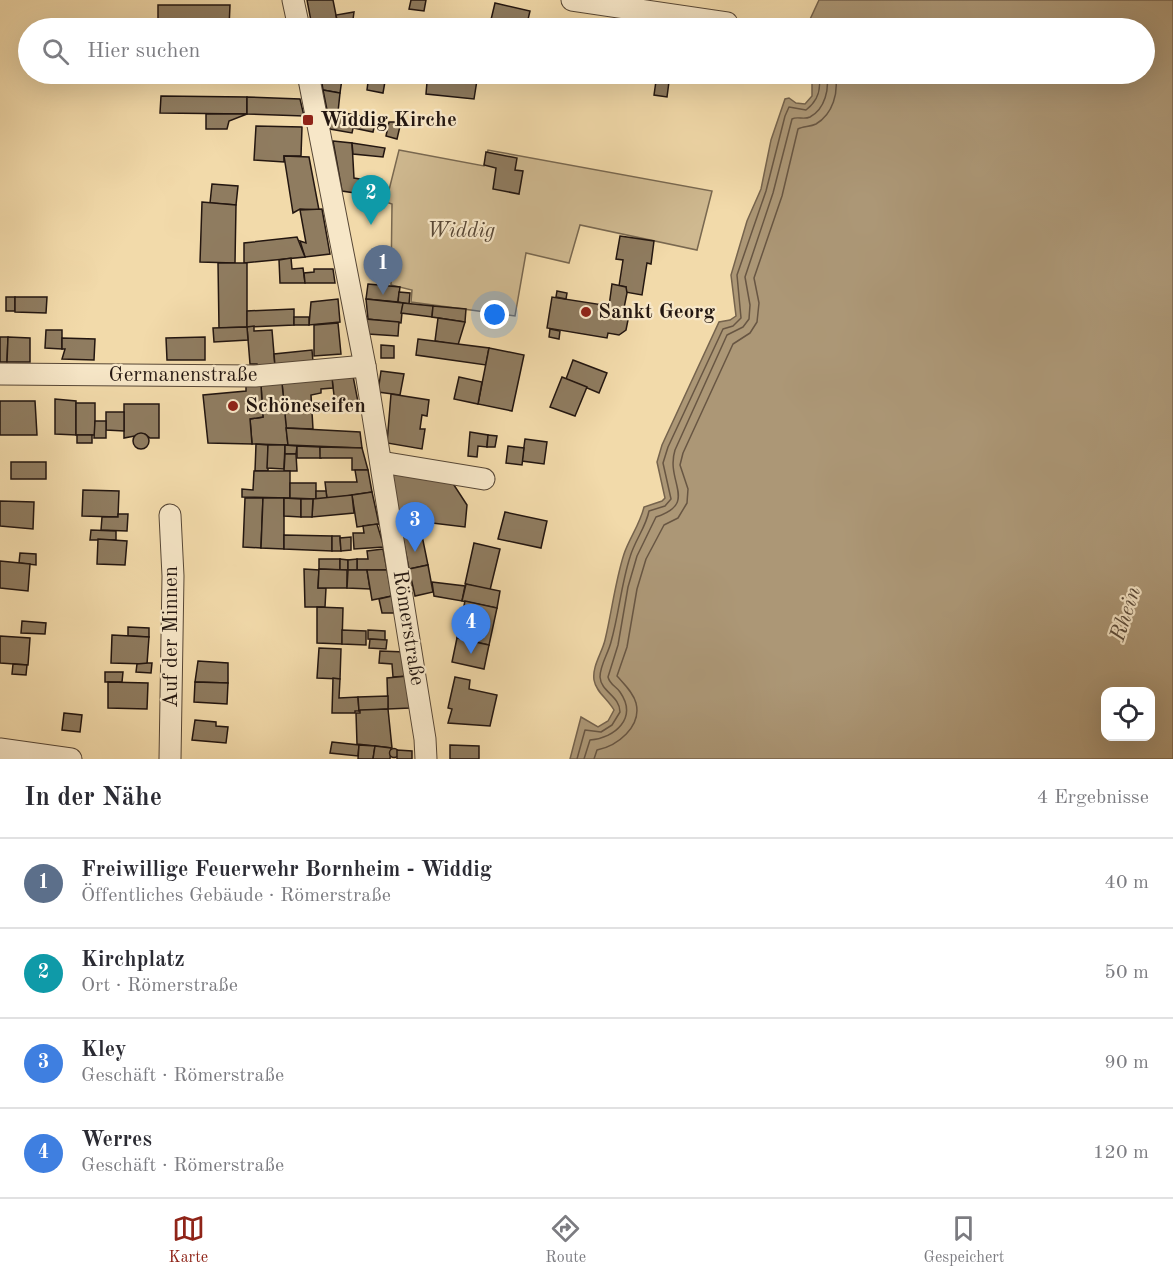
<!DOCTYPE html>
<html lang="de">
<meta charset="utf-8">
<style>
:root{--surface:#fff;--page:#f2f2f3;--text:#2b2b33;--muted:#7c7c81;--line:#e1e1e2;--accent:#8f2418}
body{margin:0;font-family:"Old Standard TT",serif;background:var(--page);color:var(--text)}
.controls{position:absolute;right:18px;bottom:18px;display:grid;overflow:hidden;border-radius:12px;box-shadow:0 6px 24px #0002}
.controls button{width:54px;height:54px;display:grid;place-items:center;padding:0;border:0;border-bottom:2px solid var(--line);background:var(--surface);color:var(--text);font:30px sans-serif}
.you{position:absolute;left:495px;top:315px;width:21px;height:21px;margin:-15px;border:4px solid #fff;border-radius:50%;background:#1a73e8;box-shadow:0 0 0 9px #1a73e833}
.badge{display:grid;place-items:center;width:39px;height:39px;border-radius:50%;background:var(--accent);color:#fff;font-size:20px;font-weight:700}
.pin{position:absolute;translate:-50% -50px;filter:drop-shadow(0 2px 3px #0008)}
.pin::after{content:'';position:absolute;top:32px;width:21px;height:18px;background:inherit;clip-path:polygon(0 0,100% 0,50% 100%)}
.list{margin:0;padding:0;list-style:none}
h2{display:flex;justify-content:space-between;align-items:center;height:78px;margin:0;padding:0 24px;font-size:26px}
h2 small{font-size:20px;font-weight:400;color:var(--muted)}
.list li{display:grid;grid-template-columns:39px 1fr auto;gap:18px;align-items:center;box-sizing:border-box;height:90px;padding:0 24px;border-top:2px solid var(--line)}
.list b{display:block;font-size:22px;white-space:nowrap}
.list p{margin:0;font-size:20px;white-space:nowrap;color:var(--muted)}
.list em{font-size:20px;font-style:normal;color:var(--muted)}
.icon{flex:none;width:33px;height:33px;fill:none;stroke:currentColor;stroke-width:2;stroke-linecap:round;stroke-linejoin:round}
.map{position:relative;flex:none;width:1173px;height:759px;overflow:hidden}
.search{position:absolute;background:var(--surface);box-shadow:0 6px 24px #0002;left:18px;right:18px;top:18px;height:66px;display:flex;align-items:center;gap:15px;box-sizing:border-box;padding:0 21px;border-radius:33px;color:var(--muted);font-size:22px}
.sheet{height:438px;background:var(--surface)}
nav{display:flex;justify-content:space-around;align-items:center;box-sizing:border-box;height:84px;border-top:2px solid var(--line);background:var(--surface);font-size:16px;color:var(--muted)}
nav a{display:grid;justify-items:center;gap:3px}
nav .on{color:var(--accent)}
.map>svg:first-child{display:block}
.green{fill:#cfb990;stroke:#796850;stroke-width:1.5}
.water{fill:#ac9776;stroke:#75634d;stroke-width:1.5;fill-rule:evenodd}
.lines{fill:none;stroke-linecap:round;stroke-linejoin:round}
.shore{stroke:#685643;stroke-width:1.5}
.building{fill:#8f7c60;stroke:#231610;stroke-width:1.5}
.minor-casing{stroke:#574736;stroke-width:23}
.minor{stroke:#f7e7c8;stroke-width:21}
.poi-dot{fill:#8f2418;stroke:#f7e7c8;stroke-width:2}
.labels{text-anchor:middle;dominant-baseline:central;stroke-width:4.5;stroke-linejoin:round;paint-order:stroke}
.poi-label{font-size:21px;font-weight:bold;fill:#231610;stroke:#f7e7c8;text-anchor:start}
.park-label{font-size:21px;font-style:italic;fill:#574736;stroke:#f7e7c8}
.street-label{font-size:21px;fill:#231610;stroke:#f7e7c8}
.water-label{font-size:22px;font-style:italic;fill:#5a4a39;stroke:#f7e7c8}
</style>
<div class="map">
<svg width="1173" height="759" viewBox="0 0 1173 759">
<rect width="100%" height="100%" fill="#f2daaa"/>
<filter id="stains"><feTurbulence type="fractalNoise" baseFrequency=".00333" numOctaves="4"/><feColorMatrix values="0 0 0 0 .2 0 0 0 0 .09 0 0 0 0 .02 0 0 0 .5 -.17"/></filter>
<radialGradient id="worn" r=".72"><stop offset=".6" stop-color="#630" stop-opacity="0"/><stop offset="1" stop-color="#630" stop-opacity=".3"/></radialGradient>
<!-- green -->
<path class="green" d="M399,150L484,166L488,150L712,191L697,250L580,225L569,263L526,253L515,316L411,302L412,290L391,285L392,204L386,202Z"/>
<!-- water -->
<path class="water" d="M819,0H1173V759H570L581,717L598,727L608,721L614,710C608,699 596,692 594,680C592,666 602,653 605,640C612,611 615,582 624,554C630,537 640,524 644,507L662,501L665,498L657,462L662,445L719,322L730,320L736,316L731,275L747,221L761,189L771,140L785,99L789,98L796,103L805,104L812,96V74H1144V28H806ZM1106,692H1150V736H1106Z"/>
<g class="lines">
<!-- shore -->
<g class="shore">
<path d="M577,759L585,730L601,732L612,725L620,712C620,696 601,692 600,677C600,665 608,654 611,642C619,614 621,585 630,557C635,540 646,527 649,511L665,506L671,499L663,463L668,447L723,329L733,326L741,318L737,275L766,191L785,116L789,107L806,110C818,101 822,88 818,74"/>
<path d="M584,759L590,740C615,738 638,718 620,692C616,686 610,685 608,677L618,645L628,587L637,556L656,517C699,503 665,482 675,450L727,335L743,327L749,319L750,305L745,277L773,193L792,119C797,116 804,120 810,117C825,109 830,88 826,74"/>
<path d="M594,759L597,750C617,746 642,727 636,703C633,692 624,684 617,676L627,647L637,589L646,559L664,525L678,518L687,503L688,489L680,465L683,453L733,344L750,333L757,322L759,303L754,278L782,196L798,129C803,126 810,127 816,124C833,114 839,92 835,74"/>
</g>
</g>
<!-- building -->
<g class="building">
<path d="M307,0H333L338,25L311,21Z"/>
<path d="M411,0H426L424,11L409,9Z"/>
<path d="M495,3L530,11L526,28H489Z"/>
<path d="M158,5H230L229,28H158Z"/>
<path d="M354,12L352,27L338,25L336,15Z"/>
<path d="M311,21L331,24L332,28H313Z"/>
<path d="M353,22L365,24V28L352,27Z"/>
<path d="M158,74H229V78L158,77Z"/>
<path d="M321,74H369L368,81L321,77Z"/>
<path d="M369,74L386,76L383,93L367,90Z"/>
<path d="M409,74H433L432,83L408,79Z"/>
<path d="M433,74H478L474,99L426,94L427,82L432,83Z"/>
<path d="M657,74H670L667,97L654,95Z"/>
<path d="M321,77L342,79L340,93L323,90Z"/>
<path d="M323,90L340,93L338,112L327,110Z"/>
<path d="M161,96L247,97V114L160,113Z"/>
<path d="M247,97L300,99L304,116L247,114Z"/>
<path d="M327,110L356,115L352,133L330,129Z"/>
<path d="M206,114H247L229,121L227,129H206Z"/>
<path d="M356,115L376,119L373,132L353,128Z"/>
<path d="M389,122H401L397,139L386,136Z"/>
<path d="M256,126L302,127L301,156H284V162L254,160Z"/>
<path d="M333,141L352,143L354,178L384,183L381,197L342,191Z"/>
<path d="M352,143L385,148L383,157L353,154Z"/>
<path d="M486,152L517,158L515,170L523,171L519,194L493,189L496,168L484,165Z"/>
<path d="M284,156L309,157L319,210L300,209L293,213Z"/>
<path d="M212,184L238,186L236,205L210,203Z"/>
<path d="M202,202L236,205L235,263L200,262Z"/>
<path d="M322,209L330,254L305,257L300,241L306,243L300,210Z"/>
<path d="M620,236L654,241L651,264L647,263L642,295L625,292L626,287L619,286L623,260L616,259Z"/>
<path d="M297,237L305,257L244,263V243Z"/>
<path d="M291,258L292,269L303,268L305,283H280L279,260Z"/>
<path d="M218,263H247V327L219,328Z"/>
<path d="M314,269H333L335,283H305L304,273L314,272Z"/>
<path d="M368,284L400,287L398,302L366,299Z"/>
<path d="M612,284L626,287L627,293L623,313L628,320L626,330L619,335L608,333L607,338L547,328L552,297L609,306Z"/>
<path d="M557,291L567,293L566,299L556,297Z"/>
<path d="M399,292L410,293L409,304L398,302Z"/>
<rect x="6" y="297" width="9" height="14"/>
<path d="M15,297H47L46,313L15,312Z"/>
<path d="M338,299L340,322L309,325L311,302Z"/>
<path d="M366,299L403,303L401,323L368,319Z"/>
<path d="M403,303L433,306L432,317L401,313Z"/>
<path d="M433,306L466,309L465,322L432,317Z"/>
<path d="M294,309V325L247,327V311Z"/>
<rect x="294" y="317" width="15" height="8"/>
<path d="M438,318L465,322L458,345L435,341Z"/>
<path d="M365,319L399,322L398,336L368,334Z"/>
<path d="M338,323L341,354L314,356V325Z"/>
<path d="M254,326V331L272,330L275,366L258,367L257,364H250L247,327Z"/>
<path d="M247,327L248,340L214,342L213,328Z"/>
<path d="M550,329L560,331L559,339L549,337Z"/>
<path d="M46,330H62V349L45,348Z"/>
<path d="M0,337H8L7,362H0Z"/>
<path d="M8,337L30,338V362H7Z"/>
<path d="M205,337V360H167L166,338Z"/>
<path d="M62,338L95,339L94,360L62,359L65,349H62Z"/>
<path d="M418,339L489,348L486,365L416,355Z"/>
<path d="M381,345L394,346V358H381Z"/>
<path d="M489,348L524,355L512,411L478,404Z"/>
<path d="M312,350L313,362L275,366L274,354Z"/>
<path d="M573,360L607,373L599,393L566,379Z"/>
<path d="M381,371L404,374L400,395L378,392Z"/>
<path d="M353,376L359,407L341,412L336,411L332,379Z"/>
<path d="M332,377L333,388L321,389V393L311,395L313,429L286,428L282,383Z"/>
<path d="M459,377L482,382L478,404L454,399Z"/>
<path d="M562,377L587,387L575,416L550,407Z"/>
<path d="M282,383L288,445L252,444L250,419L263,417L261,385Z"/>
<path d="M261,385L263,417L250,419L252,444L208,443L203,395L246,391V386Z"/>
<path d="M391,394L429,400L427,416L422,415L420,429H425L422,449L387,443Z"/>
<path d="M55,399L76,401V435L55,434Z"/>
<path d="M0,401H35L37,435H0Z"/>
<rect x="76" y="403" width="19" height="32"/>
<path d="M124,404H159V438H150L145,434L124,438Z"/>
<path d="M106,412H124V431L106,430Z"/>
<path d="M95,421H106V438H94Z"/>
<path d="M286,428L360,432L362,448L288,445Z"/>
<path d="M470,432L488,435L487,447L478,446L477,457L468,456Z"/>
<circle cx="141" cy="441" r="8"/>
<rect x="77" y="435" width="15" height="8"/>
<path d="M488,435L497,436L495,447H487Z"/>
<path d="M525,439L547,442L544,464L522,461Z"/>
<path d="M256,444L268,445V471H255Z"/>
<path d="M268,445H285L284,469L267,468Z"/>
<path d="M285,445L297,446L296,454H285Z"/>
<path d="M297,446L320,447L321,458H297Z"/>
<path d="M508,446L524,448L522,465L506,463Z"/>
<path d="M320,447L362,448L368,470H352V458H320Z"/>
<path d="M285,454H296L297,471H284Z"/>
<rect x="11" y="462" width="35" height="17"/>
<path d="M355,470H368L372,492L327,499L325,482H357Z"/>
<path d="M254,471H290V498L242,497V489L253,490Z"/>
<path d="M390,473L452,482L467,505L465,527L399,519Z"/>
<path d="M290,483H316V499L290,498Z"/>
<path d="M83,490L119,491L118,517L82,516Z"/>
<path d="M316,491H326L327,499H316Z"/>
<path d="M372,492L379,524L357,527L352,495Z"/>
<path d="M352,495L354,513L312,517L313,499Z"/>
<path d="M245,498H263L261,548L243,547Z"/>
<path d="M263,498H284V549L261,548Z"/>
<path d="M284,498L301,499V517L284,516Z"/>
<path d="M301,499H313L312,517H301Z"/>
<path d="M0,501L34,502L33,529L0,526Z"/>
<path d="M505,512L547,521L541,548L498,539Z"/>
<path d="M118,514H128L127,531L101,530L102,517H118Z"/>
<path d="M399,519L419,521L428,565L409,569Z"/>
<path d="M377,524L384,547L354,549L353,533H364L363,526Z"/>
<path d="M91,530L116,531V540H90Z"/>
<path d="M284,535L332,536V551L284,549Z"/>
<path d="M332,536H340L341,551H332Z"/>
<path d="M351,537V550L341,551L340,538Z"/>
<path d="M98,539L127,541L125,565L97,564Z"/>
<path d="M474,543L500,549L490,590L465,584Z"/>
<path d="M383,549L387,570H357V559H368L367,551Z"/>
<path d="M20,553L36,554V565L19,563Z"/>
<path d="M319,559H340V570L319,569Z"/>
<path d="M340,559L348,560V570H340Z"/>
<path d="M357,559V570H348V560Z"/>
<path d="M0,561L30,564L28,591L0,588Z"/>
<path d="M428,565L433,592L415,596L409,569Z"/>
<path d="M304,569L319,570L318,588H326L325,607H305Z"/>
<path d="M319,569L347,570V588H318Z"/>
<path d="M348,570H367L370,589L347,588Z"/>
<path d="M367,570H387L392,596L372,600Z"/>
<path d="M432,582L465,586L462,601L434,596Z"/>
<path d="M466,584L500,591L497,608L462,601Z"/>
<path d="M392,596L394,613H382L379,599Z"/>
<path d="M465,601L497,608L489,645L457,638Z"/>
<path d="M317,607L343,608L342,644L317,643Z"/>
<path d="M22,621L46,623L45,634L21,633Z"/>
<path d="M128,627L149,628V637L128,636Z"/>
<path d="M342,630L366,631V645L342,644Z"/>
<path d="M368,630L385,631V640L368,639Z"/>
<path d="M112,635L149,637L147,664L111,663Z"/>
<path d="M0,636L30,638L28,665L0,663Z"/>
<path d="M457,638L489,645L484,669L452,662Z"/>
<path d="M370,639L387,640L386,649L369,648Z"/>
<path d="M319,648L341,649L340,679L317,678Z"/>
<path d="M380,651L405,652L408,676L393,677L392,664L379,663Z"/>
<path d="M198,661L228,663V683L195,682Z"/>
<path d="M148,663H152L151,673L136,672L137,664Z"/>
<path d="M13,664L27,665L26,675L12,674Z"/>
<path d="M105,672H123L122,682H105Z"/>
<path d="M408,676L410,708L388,709L387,678Z"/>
<path d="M455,677L470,680L469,689L497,695L490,726L448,723L452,709L448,708Z"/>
<path d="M333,678L340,679L339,698L358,697L359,711H355V713H332Z"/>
<path d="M108,682L148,683L147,709L108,708Z"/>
<path d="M195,682L228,683L227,704L194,702Z"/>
<path d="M388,696V709L359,711L358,697Z"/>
<path d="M388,709L392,748L357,744L356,713H360V710Z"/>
<path d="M64,713L82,715L80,732L62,730Z"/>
<path d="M195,720L216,722V726L228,727L226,743L192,740Z"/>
<path d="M332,742L359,745L358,756L330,753Z"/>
<path d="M359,745L375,746L373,759H358Z"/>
<path d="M450,745L479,746V759H450Z"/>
<path d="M375,746L391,748L390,759H373Z"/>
<circle cx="394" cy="753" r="4.5"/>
<path d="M397,750L412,751V759H397Z"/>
</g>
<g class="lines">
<defs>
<g id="minor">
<path d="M293,0L299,28"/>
<path d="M572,0L727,23"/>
<path d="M308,74L365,366L425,739L426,759"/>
<path d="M0,374L255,376L365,366"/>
<path d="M381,462L484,479"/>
<path d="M170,515L173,576L170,759"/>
<path d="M0,749L71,759"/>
</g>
</defs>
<!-- minor casing -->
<use href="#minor" class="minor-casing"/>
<!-- minor -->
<use href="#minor" class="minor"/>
</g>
<!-- markers -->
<g class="poi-dot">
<rect x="302" y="114" width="12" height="12" rx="3"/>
<circle cx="586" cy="312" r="6"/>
<circle cx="233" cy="406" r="6"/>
</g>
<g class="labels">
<!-- poi labels -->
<g class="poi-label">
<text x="320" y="120">Widdig Kirche</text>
<text x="598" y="312">Sankt Georg</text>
<text x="245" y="406">Schöneseifen</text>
</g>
<!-- park labels -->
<g class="park-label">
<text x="461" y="231">Widdig</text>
</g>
<!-- street labels -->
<g class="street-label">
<text x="183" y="375">Germanenstraße</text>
<text transform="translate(408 628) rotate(81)">Römerstraße</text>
<text transform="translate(171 637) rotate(-90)">Auf der Minnen</text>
</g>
<!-- water labels -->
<g class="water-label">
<text transform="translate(1126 614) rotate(-72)">Rhein</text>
</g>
</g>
<rect width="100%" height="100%" filter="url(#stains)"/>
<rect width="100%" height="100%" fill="url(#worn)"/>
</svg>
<div class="controls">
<button><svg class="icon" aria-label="locate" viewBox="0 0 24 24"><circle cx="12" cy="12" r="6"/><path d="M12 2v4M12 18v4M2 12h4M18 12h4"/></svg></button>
</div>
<div class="you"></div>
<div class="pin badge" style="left:383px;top:295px;background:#5c6f8a">1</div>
<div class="pin badge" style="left:371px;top:225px;background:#0f9aa8">2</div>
<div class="pin badge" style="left:415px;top:552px;background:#3f7fe0">3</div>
<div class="pin badge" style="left:471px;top:654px;background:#3f7fe0">4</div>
<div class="search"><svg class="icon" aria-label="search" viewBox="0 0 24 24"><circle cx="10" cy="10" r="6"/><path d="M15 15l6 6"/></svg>Hier suchen</div>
</div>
<section class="sheet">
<h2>In der Nähe<small>4 Ergebnisse</small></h2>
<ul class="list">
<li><span class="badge" style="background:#5c6f8a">1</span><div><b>Freiwillige Feuerwehr Bornheim - Widdig</b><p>Öffentliches Gebäude · Römerstraße</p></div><em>40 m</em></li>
<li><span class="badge" style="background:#0f9aa8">2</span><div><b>Kirchplatz</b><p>Ort · Römerstraße</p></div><em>50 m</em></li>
<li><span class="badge" style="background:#3f7fe0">3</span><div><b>Kley</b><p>Geschäft · Römerstraße</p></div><em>90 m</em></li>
<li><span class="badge" style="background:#3f7fe0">4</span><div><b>Werres</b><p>Geschäft · Römerstraße</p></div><em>120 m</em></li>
</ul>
</section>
<nav>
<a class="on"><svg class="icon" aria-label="map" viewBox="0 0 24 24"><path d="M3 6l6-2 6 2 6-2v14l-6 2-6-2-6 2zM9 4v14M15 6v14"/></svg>Karte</a>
<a><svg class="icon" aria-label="directions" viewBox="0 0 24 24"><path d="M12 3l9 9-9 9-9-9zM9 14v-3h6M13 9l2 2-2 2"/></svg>Route</a>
<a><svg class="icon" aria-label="saved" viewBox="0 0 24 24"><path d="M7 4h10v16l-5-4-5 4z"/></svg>Gespeichert</a>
</nav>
